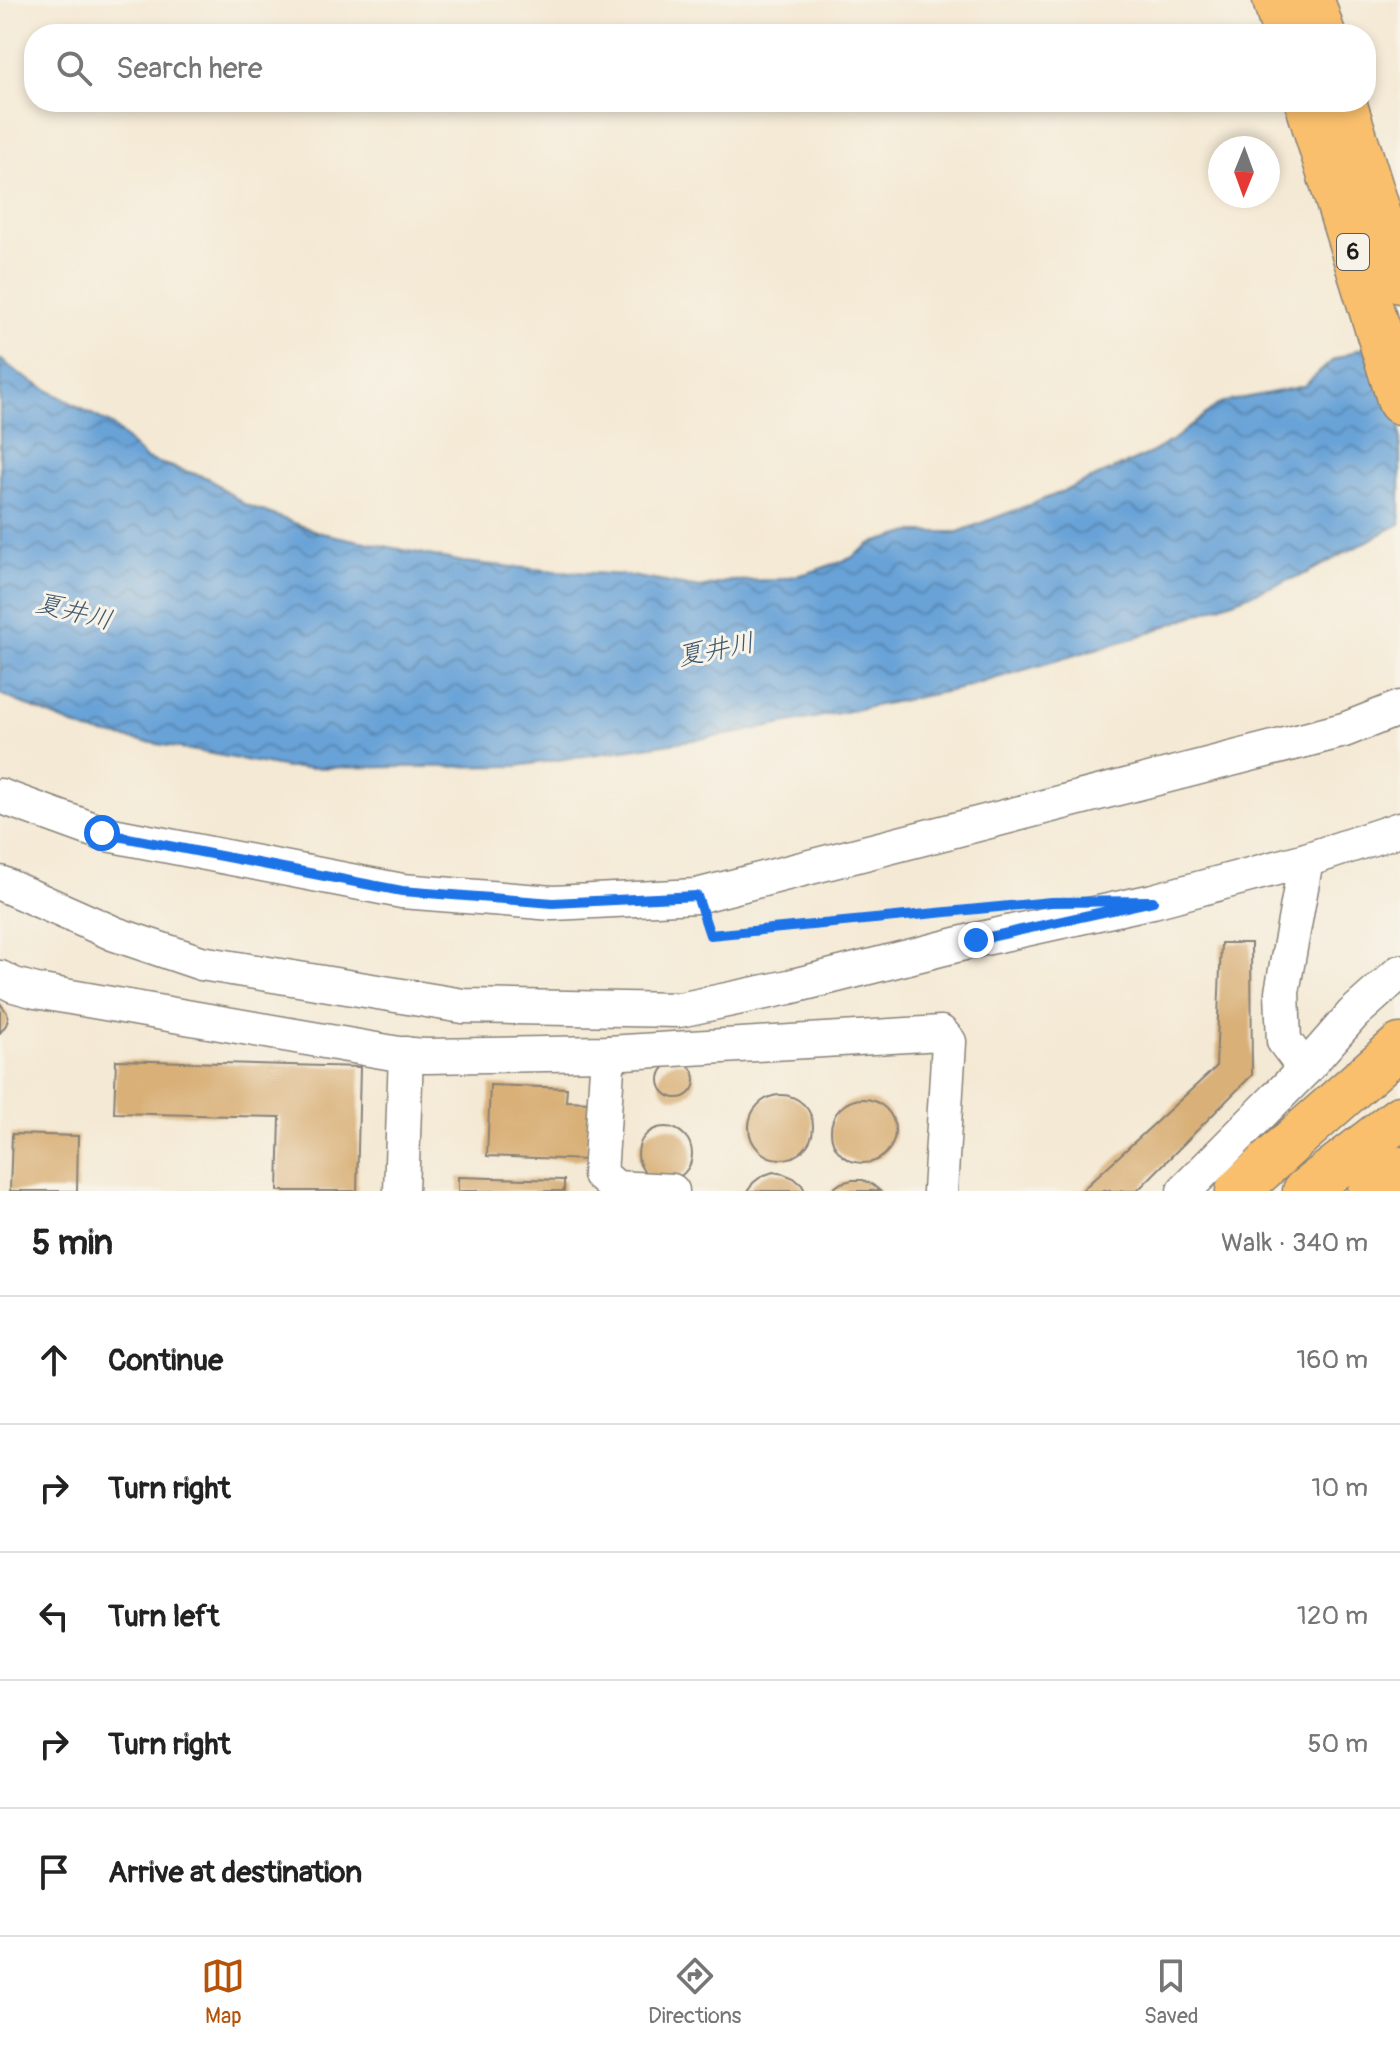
<!DOCTYPE html>
<meta charset="utf-8">
<style>
:root{--surface:#fff;--page:#f6f6f6;--text:#222;--muted:#767676;--line:#e0e0e0;--accent:#b45309}
body{margin:0;font-family:Pangolin,"Klee One",sans-serif;background:var(--page);color:var(--text)}
.compass{position:absolute;left:1208px;top:136px;width:72px;height:72px;border-radius:50%;background:var(--surface);box-shadow:0 4px 12px #0003;rotate:181deg}
.stop{position:absolute;width:24px;height:24px;margin:-18px;border:6px solid #1a73e8;border-radius:50%;background:#fff}
.stop.end{background:#1a73e8;border-color:#fff;box-shadow:0 2px 8px #0008}
.list{margin:0;padding:0;list-style:none}
h2{display:flex;justify-content:space-between;align-items:center;height:104px;margin:0;padding:0 32px;font-size:34px}
h2 small{font-size:26px;font-weight:400;color:var(--muted)}
.list li{display:grid;grid-template-columns:52px 1fr auto;gap:24px;align-items:center;box-sizing:border-box;height:128px;padding:0 32px;border-top:2px solid var(--line)}
.list b{display:block;font-size:30px;white-space:nowrap}
.list em{font-size:26px;font-style:normal;color:var(--muted)}
.icon{flex:none;width:44px;height:44px;fill:none;stroke:currentColor;stroke-width:2;stroke-linecap:round;stroke-linejoin:round}
.map{position:relative;flex:none;width:1400px;height:1191px;overflow:hidden}
.search{position:absolute;background:var(--surface);box-shadow:0 4px 12px #0003;left:24px;right:24px;top:24px;height:88px;display:flex;align-items:center;gap:20px;box-sizing:border-box;padding:0 28px;border-radius:32px;color:var(--muted);font-size:30px}
.sheet{height:744px;background:var(--surface)}
nav{display:flex;justify-content:space-around;align-items:center;box-sizing:border-box;height:112px;border-top:2px solid var(--line);background:var(--surface);font-size:22px;color:var(--muted)}
nav a{display:grid;justify-items:center;gap:4px}
nav .on{color:var(--accent)}
.map>svg:first-child{display:block}
.water{fill:url(#water-waves);stroke:#425f7a;stroke-width:2}
.building{fill:#d9b078}
.lines{fill:none;stroke-linecap:round;stroke-linejoin:round}
.minor-casing{stroke:#888278;stroke-width:37}
.highway-casing{stroke:#888278;stroke-width:47}
.path{stroke:#888278;stroke-width:5;stroke-dasharray:2 6;stroke-linecap:butt}
.minor{stroke:#fff;stroke-width:34}
.highway{stroke:#f9bf6d;stroke-width:44}
.route{stroke:#1a73e8;stroke-width:10}
.labels{text-anchor:middle;dominant-baseline:central;stroke-width:6;stroke-linejoin:round;paint-order:stroke}
.shield{fill:#f7f3e8;stroke:#5e5c59;stroke-width:2}
.shield-label{font-size:22px;font-weight:bold;fill:#1c1c1c}
.water-label{font-size:26px;font-style:italic;fill:#3e5870;stroke:#f7f3e8}
</style>
<div class="map">
<svg width="1400" height="1191" viewBox="0 0 1400 1191">
<defs>
<pattern id="water-waves" width="16" height="10" patternUnits="userSpaceOnUse" patternTransform="scale(2)"><rect width="16" height="10" fill="#67a2d7"/><path d="M0 5q4-4 8 0t8 0" fill="none" stroke="#5483ae"/></pattern>
</defs>
<rect width="100%" height="100%" fill="#f7f3e8"/>
<filter id="ink" filterUnits="userSpaceOnUse"><feTurbulence type="fractalNoise" baseFrequency=".0125" numOctaves="2"/><feDisplacementMap in="SourceGraphic" scale="16" xChannelSelector="R" yChannelSelector="G"/><feConvolveMatrix kernelMatrix="1 2 1 2 8 2 1 2 1" color-interpolation-filters="sRGB"/></filter>
<filter id="wash" filterUnits="userSpaceOnUse"><feTurbulence type="fractalNoise" baseFrequency=".006" numOctaves="4" result="noise"/><feDisplacementMap in="SourceGraphic" scale="32" xChannelSelector="R" yChannelSelector="G"/><feGaussianBlur stdDeviation="1.8" result="paint"/><feColorMatrix in="noise" values="0 0 0 0 0 0 0 0 0 0 0 0 0 0 0 0 0 1.4 0 .05"/><feComposite in="paint" operator="in"/></filter>
<g filter="url(#wash)">
<rect width="100%" height="100%" fill="#f4e9d4"/>
<!-- water -->
<path class="water" d="M1400,332V524L1307,573L1137,637L959,689L739,733L517,766L287,768L87,731L0,694V359L22,376L112,425L146,459L208,478L244,504L321,533L463,562L555,571L625,575L700,588L731,581L776,580L808,573L851,558L870,544L911,532H958L1052,496L1151,453L1177,437L1220,403L1304,386L1333,360Z"/>
<g id="blocks">
<!-- building -->
<g class="building">
<path d="M1221,943H1251L1252,1075L1137,1191H1081L1216,1067Z"/>
<path d="M0,1003L7,1013L8,1019L6,1025L0,1033Z"/>
<path d="M116,1060L360,1067L357,1191H278L280,1117L114,1113Z"/>
<circle cx="677" cy="1080" r="18"/>
<path d="M490,1085L567,1088L566,1101L590,1102L587,1160L487,1156Z"/>
<circle cx="781" cy="1127" r="32"/>
<circle cx="863" cy="1131" r="32"/>
<circle cx="665" cy="1154" r="27"/>
<path d="M12,1134L78,1136L77,1191H10Z"/>
<path d="M773,1172L784,1174L794,1178L802,1185L805,1191H748L753,1183L762,1176Z"/>
<path d="M458,1177L564,1180V1191H458Z"/>
<path d="M852,1180H863L873,1185L880,1191H830L841,1183Z"/>
</g>
</g>
</g>
<g filter="url(#ink)">
<use href="#blocks" fill-opacity="0" stroke="#888278" stroke-width="2"/>
<g class="lines">
<defs>
<g id="minor">
<path d="M0,796L102,833L402,891L553,903L697,896L1344,730L1400,708"/>
<path d="M0,883L115,934L201,963L463,1006L679,1010L789,987L976,940L1153,901L1306,860L1400,829"/>
<path d="M0,978L14,985L36,991L399,1054L426,1056L608,1053L941,1033L949,1042L940,1191"/>
<path d="M608,1053L600,1174L616,1188L672,1191"/>
<path d="M1305,1069L1284,1041L1282,992L1306,860"/>
<path d="M401,1191L406,1054"/>
<path d="M1184,1191L1305,1069L1353,1014L1400,972"/>
</g>
<g id="highway">
<path d="M1275,0L1285,34"/>
<path d="M1312,0L1323,34"/>
<path d="M1307,102L1400,402"/>
<path d="M1344,102L1400,281"/>
<path d="M1238,1191L1300,1134L1400,1046"/>
<path d="M1305,1191L1400,1118"/>
<path d="M1370,1191L1400,1169"/>
</g>
</defs>
<!-- minor casing -->
<use href="#minor" class="minor-casing"/>
<!-- highway casing -->
<use href="#highway" class="highway-casing"/>
<!-- path -->
<path class="path" d="M706,922L710,935L965,910"/>
<!-- minor -->
<use href="#minor" class="minor"/>
<!-- highway -->
<use href="#highway" class="highway"/>
</g>
</g>
<g class="lines" filter="url(#ink)">
<!-- route -->
<path class="route" d="M102,833L402,891L553,903L697,896L710,935L1051,902L1153,901L976,940"/>
</g>
<g class="labels">
<!-- shield labels -->
<rect class="shield" x="1337" y="234" width="32" height="36" rx="6"/>
<g class="shield-label">
<text x="1353" y="252">6</text>
</g>
<!-- water labels -->
<g class="water-label">
<text transform="translate(74 612) rotate(14)">夏井川</text>
<text transform="translate(716 650) rotate(-11)">夏井川</text>
</g>
</g>
</svg>
<svg class="compass" viewBox="-18 -18 36 36"><path d="M0-13l5 13h-10z" fill="#e53935"/><path d="M0 13l5-13h-10z" fill="#767676"/></svg>
<div class="stop" style="left:102px;top:833px"></div>
<div class="stop end" style="left:976px;top:940px"></div>
<div class="search"><svg class="icon" aria-label="search" viewBox="0 0 24 24"><circle cx="10" cy="10" r="6"/><path d="M15 15l6 6"/></svg>Search here</div>
</div>
<section class="sheet">
<h2>5 min<small>Walk · 340 m</small></h2>
<ul class="list">
<li><svg class="icon" aria-label="ahead" viewBox="0 0 24 24"><path d="M12 20V5M6 11l6-6 6 6"/></svg><div><b>Continue</b></div><em>160 m</em></li>
<li><svg class="icon" aria-label="right" viewBox="0 0 24 24"><path d="M7 20v-9h11M14 6l5 5-5 5"/></svg><div><b>Turn right</b></div><em>10 m</em></li>
<li><svg class="icon" aria-label="left" viewBox="0 0 24 24"><path d="M17 20v-9H6M10 6l-5 5 5 5"/></svg><div><b>Turn left</b></div><em>120 m</em></li>
<li><svg class="icon" aria-label="right" viewBox="0 0 24 24"><path d="M7 20v-9h11M14 6l5 5-5 5"/></svg><div><b>Turn right</b></div><em>50 m</em></li>
<li><svg class="icon" aria-label="arrive" viewBox="0 0 24 24"><path d="M6 21V4h12l-3 4 3 4H6"/></svg><div><b>Arrive at destination</b></div></li>
</ul>
</section>
<nav>
<a class="on"><svg class="icon" aria-label="map" viewBox="0 0 24 24"><path d="M3 6l6-2 6 2 6-2v14l-6 2-6-2-6 2zM9 4v14M15 6v14"/></svg>Map</a>
<a><svg class="icon" aria-label="directions" viewBox="0 0 24 24"><path d="M12 3l9 9-9 9-9-9zM9 14v-3h6M13 9l2 2-2 2"/></svg>Directions</a>
<a><svg class="icon" aria-label="saved" viewBox="0 0 24 24"><path d="M7 4h10v16l-5-4-5 4z"/></svg>Saved</a>
</nav>
